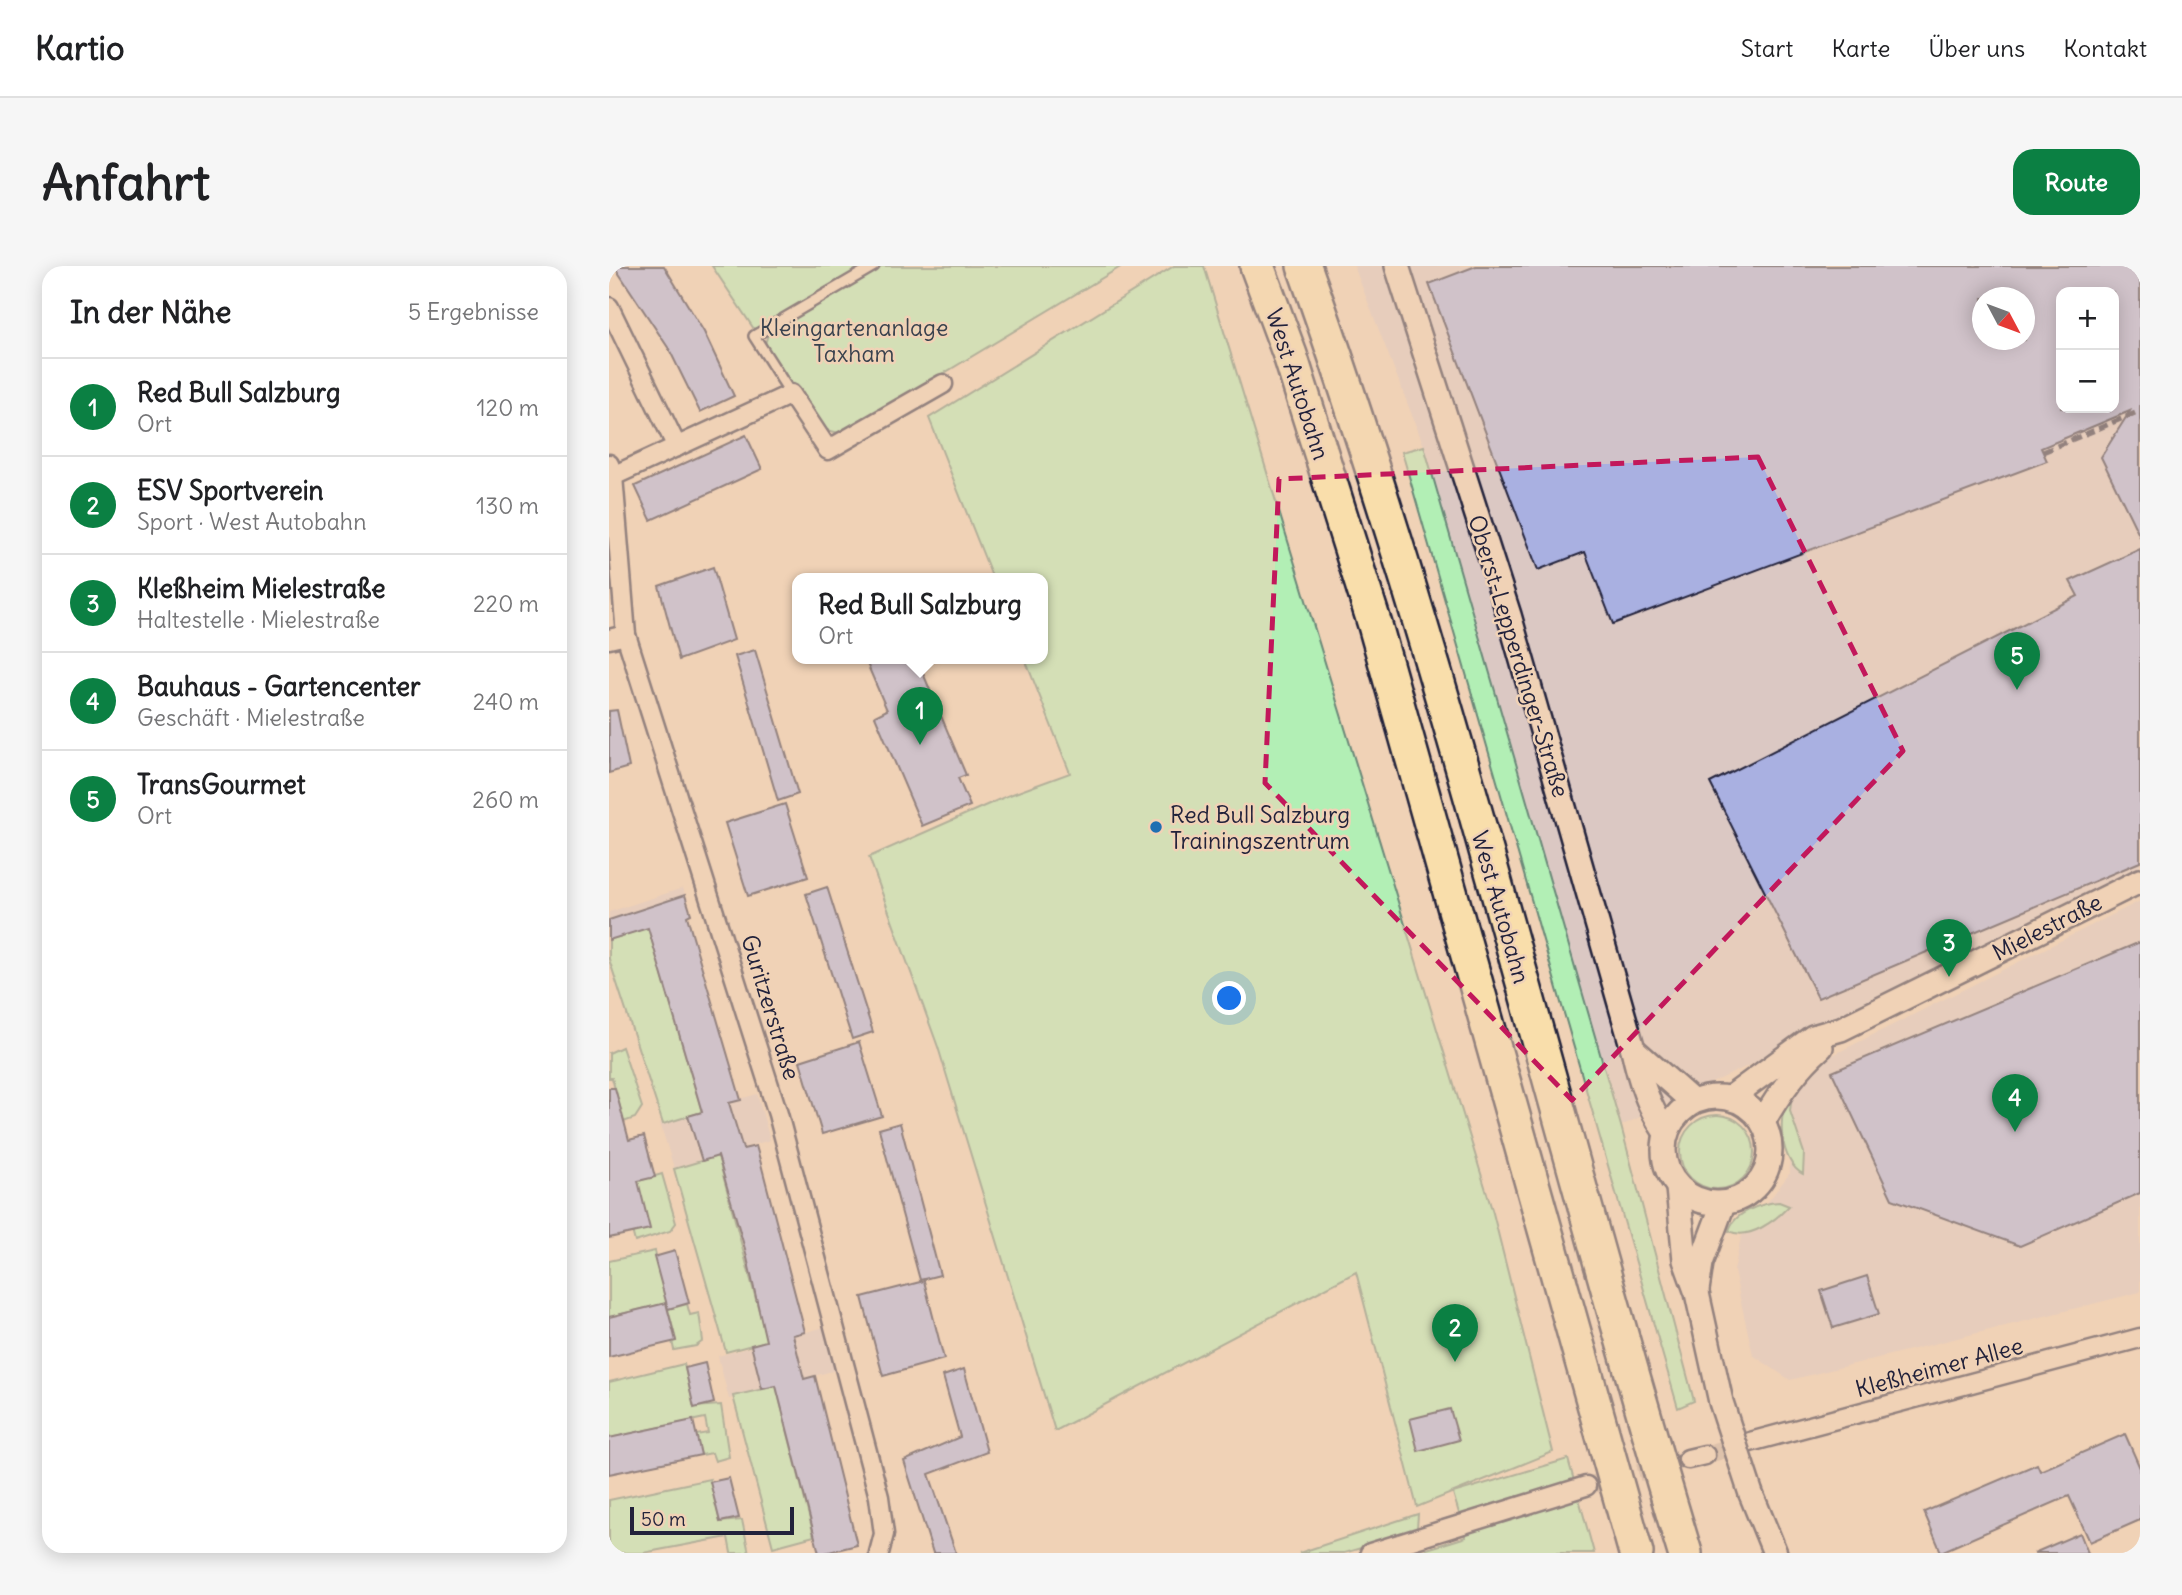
<!DOCTYPE html>
<html lang="de">
<meta charset="utf-8">
<style>
:root{--surface:#fff;--page:#f6f6f6;--text:#202124;--muted:#757577;--line:#e0e0e0;--accent:#0b8043}
body{margin:0;font-family:Delius,sans-serif;background:var(--page);color:var(--text)}
.controls{position:absolute;right:21px;top:21px;display:grid;overflow:hidden;border-radius:14px;box-shadow:0 4px 18px #0003}
.controls button{width:63px;height:63px;display:grid;place-items:center;padding:0;border:0;border-bottom:2px solid var(--line);background:var(--surface);color:var(--text);font:35px sans-serif}
.compass{position:absolute;left:1363px;top:21px;width:63px;height:63px;border-radius:50%;background:var(--surface);box-shadow:0 4px 18px #0003;rotate:131deg}
.scale{position:absolute;left:21px;bottom:18px;width:164px;box-sizing:border-box;padding-left:7px;border:4px solid #22223b;border-top:0;font-size:19px;line-height:24px;white-space:nowrap;color:#22223b;-webkit-text-stroke:5px #f0d2b6;paint-order:stroke}
.you{position:absolute;left:621px;top:733px;width:24px;height:24px;margin:-18px;border:5px solid #fff;border-radius:50%;background:#1a73e8;box-shadow:0 0 0 10px #1a73e833}
.badge{display:grid;place-items:center;width:46px;height:46px;border-radius:50%;background:var(--accent);color:#fff;font-size:23px;font-weight:700}
.pin{position:absolute;translate:-50% -58px;filter:drop-shadow(0 2px 4px #0008)}
.pin::after{content:'';position:absolute;top:37px;width:24px;height:21px;background:inherit;clip-path:polygon(0 0,100% 0,50% 100%)}
.popup{position:absolute;left:183px;top:307px;width:256px;height:91px;box-sizing:border-box;display:grid;place-content:center;border-radius:14px;background:var(--surface);filter:drop-shadow(0 2px 5px #0005);font-size:23px;white-space:nowrap;color:var(--muted)}
.popup b{font-size:26px;color:var(--text)}
.popup::after{content:'';position:absolute;left:50%;top:100%;margin-left:-14px;border:14px solid transparent;border-top-color:var(--surface)}
.list{margin:0;padding:0;list-style:none}
h2{display:flex;justify-content:space-between;align-items:center;height:91px;margin:0;padding:0 28px;font-size:30px}
h2 small{font-size:23px;font-weight:400;color:var(--muted)}
.list li{display:grid;grid-template-columns:46px 1fr auto;gap:21px;align-items:center;box-sizing:border-box;height:98px;padding:0 28px;border-top:2px solid var(--line)}
.list b{display:block;font-size:26px;white-space:nowrap}
.list p{margin:0;font-size:23px;white-space:nowrap;color:var(--muted)}
.list em{font-size:23px;font-style:normal;color:var(--muted)}
.map{position:relative;flex:none;width:1531px;height:1287px;overflow:hidden;border-radius:21px}
header{display:flex;align-items:center;gap:42px;box-sizing:border-box;height:98px;padding:0 35px;background:var(--surface);border-bottom:2px solid var(--line)}
header strong{font-size:33px}
nav{display:flex;gap:38px;margin-inline-start:auto;font-size:24px}
.intro{display:flex;align-items:center;justify-content:space-between;box-sizing:border-box;height:168px;padding:0 42px}
h1{margin:0;font-size:49px}
.button{padding:18px 32px;border-radius:21px;background:var(--accent);color:#fff;font-size:24px;font-weight:700}
main{display:flex;gap:42px;padding:0 42px}
aside{flex:1;background:var(--surface);border-radius:21px;box-shadow:0 4px 18px #0003}
.map>svg:first-child{display:block}
.built{fill:#dbc8c3;fill-rule:evenodd}
.green{fill:#b2efb5;stroke:#6a8878;stroke-width:2}
.building{fill:#a9b0e1;stroke:#22223b;stroke-width:2;fill-rule:evenodd}
.lines{fill:none;stroke-linecap:round;stroke-linejoin:round}
.minor-tunnel{stroke:#c7af9d;stroke-width:18;stroke-dasharray:18 9;stroke-linecap:butt}
.service-casing{stroke:#22223b;stroke-width:14}
.minor-casing{stroke:#22223b;stroke-width:23}
.tertiary-casing{stroke:#22223b;stroke-width:28}
.motorway-casing{stroke:#22223b;stroke-width:38}
.service{stroke:#f0d2b6;stroke-width:9}
.minor{stroke:#f0d2b6;stroke-width:18}
.tertiary{stroke:#f0d2b6;stroke-width:23}
.motorway{stroke:#f9deab;stroke-width:33}
.rail{stroke:#22223b;stroke-width:5;stroke-dasharray:10 5;stroke-linecap:butt}
.tertiary-bridge-casing{stroke:#22223b;stroke-width:28;stroke-linecap:butt}
.tertiary-bridge{stroke:#f0d2b6;stroke-width:23}
.marked{fill:none;stroke:#c2185b;stroke-width:5;stroke-dasharray:14 9;stroke-linejoin:round}
.poi-dot{fill:#1f6fb2;stroke:#f0d2b6;stroke-width:2.5}
.labels{text-anchor:middle;dominant-baseline:central;stroke-width:5;stroke-linejoin:round;paint-order:stroke}
.park-label{font-size:23px;fill:#38414d;stroke:#f0d2b6}
.street-label{font-size:23px;fill:#22223b;stroke:#f0d2b6}
.poi-label{font-size:23px;fill:#22223b;stroke:#f0d2b6;text-anchor:start}
</style>
<header>
<strong>Kartio</strong>
<nav><a>Start</a><a>Karte</a><a>Über uns</a><a>Kontakt</a></nav>
</header>
<div class="intro"><h1>Anfahrt</h1><a class="button">Route</a></div>
<main>
<aside>
<h2>In der Nähe<small>5 Ergebnisse</small></h2>
<ul class="list">
<li><span class="badge">1</span><div><b>Red Bull Salzburg</b><p>Ort</p></div><em>120 m</em></li>
<li><span class="badge">2</span><div><b>ESV Sportverein</b><p>Sport · West Autobahn</p></div><em>130 m</em></li>
<li><span class="badge">3</span><div><b>Kleßheim Mielestraße</b><p>Haltestelle · Mielestraße</p></div><em>220 m</em></li>
<li><span class="badge">4</span><div><b>Bauhaus - Gartencenter</b><p>Geschäft · Mielestraße</p></div><em>240 m</em></li>
<li><span class="badge">5</span><div><b>TransGourmet</b><p>Ort</p></div><em>260 m</em></li>
</ul>
</aside>
<div class="map">
<svg width="1531" height="1287" viewBox="0 0 1531 1287">
<rect width="100%" height="100%" fill="#f0d2b6"/>
<filter id="ink" filterUnits="userSpaceOnUse"><feTurbulence type="fractalNoise" baseFrequency=".0143" numOctaves="2"/><feDisplacementMap in="SourceGraphic" scale="14" xChannelSelector="R" yChannelSelector="G"/><feConvolveMatrix kernelMatrix="1 2 1 2 8 2 1 2 1" color-interpolation-filters="sRGB"/></filter>
<g filter="url(#ink)">
<!-- built -->
<g class="built">
<path d="M745,0H1531V614L1012,860L815,180ZM1452,26H1505V142H1452ZM1374,32H1416V74H1374Z"/>
<path d="M74,622L82,648L0,674V646Z"/>
<path d="M1531,635V1026L1181,1114L1144,1089L1125,1005L1132,971L1181,907L1176,837L1204,799Z"/>
<path d="M148,828L161,874L65,902L51,857Z"/>
<path d="M216,1061L227,1104L120,1133L109,1090Z"/>
</g>
<!-- green -->
<g class="green">
<path d="M103,0H513L234,168L214,163L156,78L160,65L156,59L145,63Z"/>
<path d="M565,0H595L884,947L944,1186L808,1241L747,1006L446,1165L329,781L260,591L398,530L461,507L416,393H434V313H384L320,152Z"/>
<path d="M815,180L1012,860L1085,1135L1069,1142L793,186Z"/>
<path d="M39,661L93,846L54,858L0,693V674Z"/>
<path d="M13,781L33,841L26,852L0,861V852L13,848L3,812H0V787Z"/>
<path d="M1183,829L1181,845L1195,887L1194,908C1172,898 1165,846 1183,829Z"/>
<circle cx="1108" cy="886" r="37"/>
<path d="M0,877L26,916L53,908L67,957L61,965L26,976Z"/>
<path d="M109,890L158,1075L117,1086L65,903Z"/>
<path d="M1170,936L1180,940C1167,954 1140,975 1120,965C1124,947 1152,937 1170,936Z"/>
<path d="M46,985L58,1037L0,1051V995Z"/>
<path d="M78,1038L81,1049L90,1047L94,1075L87,1080L65,1084L63,1075L67,1074L59,1043Z"/>
<path d="M75,1098L85,1141L112,1139L120,1191L106,1195L103,1187L92,1189L87,1169L99,1167L96,1152L0,1172V1116Z"/>
<path d="M167,1120L205,1270L164,1281L124,1130Z"/>
<path d="M959,1193L985,1287H805L857,1271L844,1227Z"/>
<path d="M101,1213L111,1256L133,1254L140,1287H122L119,1271L34,1287H0V1234Z"/>
<path d="M809,1248L808,1262L800,1268L735,1287H690Z"/>
</g>
<!-- building -->
<g class="building">
<path d="M5,0H55L95,66L125,130L91,146L60,83Z"/>
<path d="M867,0H1531V271L1492,191L1521,145L1432,182L1438,195L1004,358L976,286L929,304L820,18ZM1452,26H1505V142H1452ZM1374,32H1416V74H1374Z"/>
<path d="M137,169L153,203L42,254L26,220Z"/>
<path d="M1531,283V596L1209,732L1101,517L1469,330L1461,315Z"/>
<path d="M104,301L125,374L70,394L50,320Z"/>
<path d="M146,384L189,528L169,535L126,390Z"/>
<path d="M256,393H308L357,509L349,512L361,540L313,560L266,450L278,444Z"/>
<path d="M8,444L20,501L0,507V445Z"/>
<path d="M176,538L199,611L139,630L116,557Z"/>
<path d="M218,621L264,766L243,773L197,628Z"/>
<path d="M76,629L82,648L78,650L83,668L132,834L120,837L134,883L147,880L151,894L196,1066L184,1069L195,1113L206,1110L248,1279L216,1287H210L167,1120L153,1123L142,1079L157,1075L136,983L109,890L93,895L79,850L93,846L39,662L0,674V654Z"/>
<path d="M1531,676V927L1411,980L1283,933L1223,806Z"/>
<path d="M250,776L273,850L213,868L191,795Z"/>
<path d="M0,822H6L20,874L35,870L46,911L29,915L41,963L0,972Z"/>
<path d="M291,857L331,1009L311,1014L270,863Z"/>
<path d="M66,985L80,1037L59,1043L45,991Z"/>
<path d="M1258,1010L1270,1048L1224,1062L1212,1025Z"/>
<path d="M315,1015L335,1093L274,1110L253,1031Z"/>
<path d="M57,1037L67,1075L0,1091V1051Z"/>
<path d="M96,1097L105,1137L85,1142L76,1102Z"/>
<path d="M355,1103L378,1186L320,1208L347,1287H324L295,1195L351,1171L334,1110Z"/>
<path d="M841,1143L850,1174L809,1185L801,1153Z"/>
<path d="M84,1154L92,1189L0,1208V1172Z"/>
<path d="M1516,1168L1531,1202V1254L1481,1276L1460,1230L1332,1286L1315,1246L1428,1198L1431,1205Z"/>
<path d="M120,1212L130,1252L111,1256L101,1216Z"/>
<path d="M1471,1267L1479,1287H1425Z"/>
</g>
<g class="lines">
<!-- minor-tunnel -->
<g class="minor-tunnel">
<path d="M1096,1189L1137,1177"/>
<path d="M977,1220L1079,1193"/>
</g>
<defs>
<path id="service" d="M182,128L145,70L265,0"/>
<g id="minor">
<path d="M0,41L68,181"/>
<path d="M0,198L4,210L17,369L169,848L270,1231L275,1268L270,1287"/>
<path d="M4,210L182,128L219,184L334,118"/>
<path d="M0,373L17,369"/>
<path d="M1141,1176L1531,1072"/>
<path d="M1079,1193L1096,1189"/>
<path d="M761,1287L977,1220"/>
</g>
<g id="tertiary">
<path d="M788,0L900,349L1024,783C1031,815 1039,840 1057,867"/>
<path d="M1024,783L1084,836"/>
<circle cx="1108" cy="884" r="53"/>
<path d="M1121,832L1204,771L1232,763L1531,615"/>
<path d="M1154,856C1170,827 1187,803 1212,781"/>
<path d="M1069,922L1076,994L1088,1027L1112,1136"/>
<path d="M1088,1024L1092,997L1114,938"/>
<path d="M1142,1228L1166,1287"/>
</g>
<g id="motorway">
<path d="M648,0L681,89L766,359L1027,1287"/>
<path d="M695,0C845,421 946,859 1076,1287"/>
</g>
</defs>
<!-- service casing -->
<use href="#service" class="service-casing"/>
<!-- minor casing -->
<use href="#minor" class="minor-casing"/>
<!-- tertiary casing -->
<use href="#tertiary" class="tertiary-casing"/>
<!-- motorway casing -->
<use href="#motorway" class="motorway-casing"/>
<!-- service -->
<use href="#service" class="service"/>
<!-- minor -->
<use href="#minor" class="minor"/>
<!-- tertiary -->
<use href="#tertiary" class="tertiary"/>
<!-- motorway -->
<use href="#motorway" class="motorway"/>
<!-- rail -->
<path class="rail" d="M1434,186L1531,145"/>
<defs>
<path id="tertiary-bridge" d="M1112,1136L1142,1228"/>
</defs>
<!-- tertiary-bridge casing -->
<use href="#tertiary-bridge" class="tertiary-bridge-casing"/>
<!-- tertiary-bridge -->
<use href="#tertiary-bridge" class="tertiary-bridge"/>
</g>
</g>
<!-- marked area -->
<path d="M0 0H1531V1287H0ZM1149,191L1294,485L963,834L656,517L670,213Z" fill="#f0d2b6" fill-opacity=".55" fill-rule="evenodd"/>
<path class="marked" d="M1149,191L1294,485L963,834L656,517L670,213Z"/>
<!-- markers -->
<circle class="poi-dot" cx="547" cy="561" r="7"/>
<g class="labels">
<!-- park labels -->
<g class="park-label">
<text x="245" y="61">Kleingartenanlage<tspan x="245" dy="26">Taxham</tspan></text>
</g>
<!-- street labels -->
<g class="street-label">
<text transform="translate(689 118) rotate(72)">West Autobahn</text>
<text transform="translate(910 390) rotate(73)">Oberst-Lepperdinger-Straße</text>
<text transform="translate(892 641) rotate(74)">West Autobahn</text>
<text transform="translate(1438 661) rotate(-27)">Mielestraße</text>
<text transform="translate(162 741) rotate(73)">Guritzerstraße</text>
<text transform="translate(1330 1101) rotate(-15)">Kleßheimer Allee</text>
</g>
<!-- poi labels -->
<g class="poi-label">
<text x="561" y="548">Red Bull Salzburg<tspan x="561" dy="26">Trainingszentrum</tspan></text>
</g>
</g>
</svg>
<div class="controls">
<button>+</button>
<button>−</button>
</div>
<svg class="compass" viewBox="-18 -18 36 36"><path d="M0-13l5 13h-10z" fill="#e53935"/><path d="M0 13l5-13h-10z" fill="#757577"/></svg>
<div class="scale">50 m</div>
<div class="you"></div>
<div class="pin badge" style="left:311px;top:479px">1</div>
<div class="popup"><b>Red Bull Salzburg</b>Ort</div>
<div class="pin badge" style="left:846px;top:1096px">2</div>
<div class="pin badge" style="left:1340px;top:711px">3</div>
<div class="pin badge" style="left:1406px;top:866px">4</div>
<div class="pin badge" style="left:1408px;top:424px">5</div>
</div>
</main>
